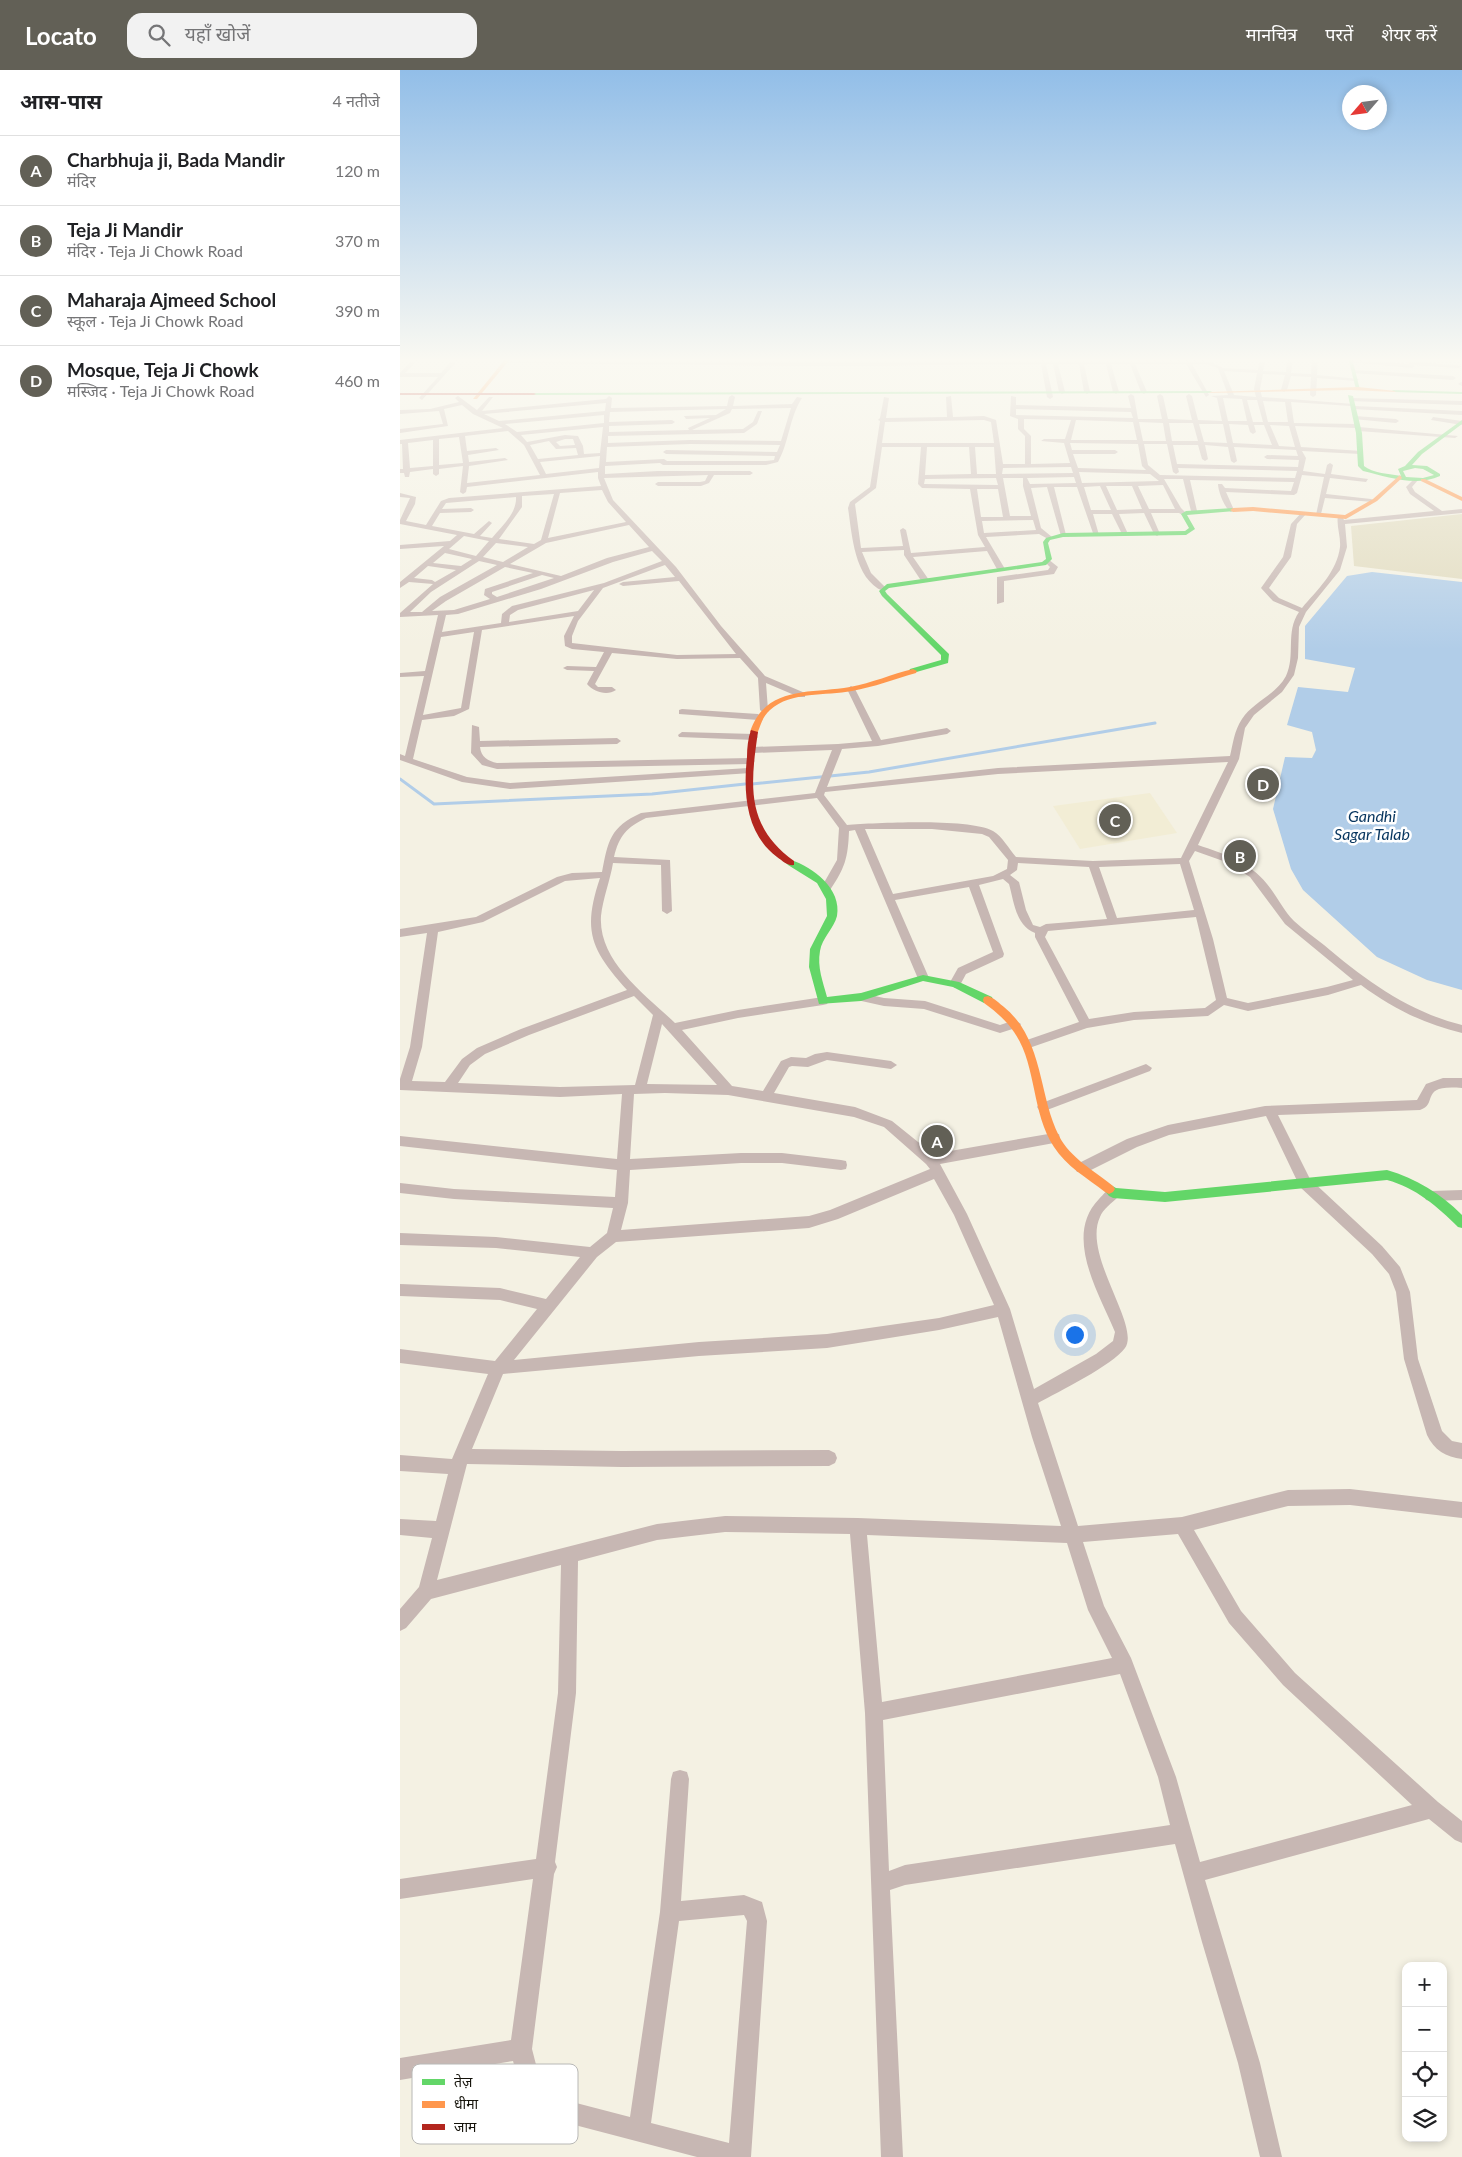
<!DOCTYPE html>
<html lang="hi">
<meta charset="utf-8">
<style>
:root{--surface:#fff;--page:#f2f2f2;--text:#202124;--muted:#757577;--line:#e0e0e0;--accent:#626056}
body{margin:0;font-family:Lato,"Noto Sans Devanagari",sans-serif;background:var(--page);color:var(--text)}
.controls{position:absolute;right:15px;bottom:15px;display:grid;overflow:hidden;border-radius:10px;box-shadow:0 2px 8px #0003}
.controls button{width:45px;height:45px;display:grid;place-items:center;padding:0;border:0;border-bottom:1px solid var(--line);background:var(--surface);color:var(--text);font:25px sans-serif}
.compass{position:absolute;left:942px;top:15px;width:45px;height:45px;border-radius:50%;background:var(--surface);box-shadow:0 2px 8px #0003;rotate:242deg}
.you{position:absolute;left:674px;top:1264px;width:18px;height:18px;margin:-12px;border:4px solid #fff;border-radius:50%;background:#1a73e8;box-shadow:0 0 0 8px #1a73e833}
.badge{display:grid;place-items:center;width:32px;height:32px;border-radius:50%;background:var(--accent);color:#fff;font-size:16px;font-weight:700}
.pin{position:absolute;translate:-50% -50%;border:2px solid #fff;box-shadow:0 1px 5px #0006}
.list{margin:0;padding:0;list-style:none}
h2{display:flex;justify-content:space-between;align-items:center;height:65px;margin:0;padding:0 20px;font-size:21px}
h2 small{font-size:16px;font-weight:400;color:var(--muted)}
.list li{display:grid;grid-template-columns:32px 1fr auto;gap:15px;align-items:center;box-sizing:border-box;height:70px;padding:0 20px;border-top:1px solid var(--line)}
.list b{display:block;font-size:19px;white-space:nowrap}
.list p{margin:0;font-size:16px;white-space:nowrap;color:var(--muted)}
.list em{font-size:16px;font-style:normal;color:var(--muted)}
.icon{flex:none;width:28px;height:28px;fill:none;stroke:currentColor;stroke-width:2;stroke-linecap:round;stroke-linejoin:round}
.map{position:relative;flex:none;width:1062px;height:2087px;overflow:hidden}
header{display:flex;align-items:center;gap:30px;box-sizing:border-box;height:70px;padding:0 25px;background:var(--accent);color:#fff}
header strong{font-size:24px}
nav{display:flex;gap:28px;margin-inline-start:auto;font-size:18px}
.search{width:350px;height:45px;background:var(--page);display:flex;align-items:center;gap:12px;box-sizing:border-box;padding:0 18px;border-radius:15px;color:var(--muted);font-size:19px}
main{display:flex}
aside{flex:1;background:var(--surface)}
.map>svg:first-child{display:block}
.built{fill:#f2edd5}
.green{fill:#e1dbbf}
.water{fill:#b1cde8}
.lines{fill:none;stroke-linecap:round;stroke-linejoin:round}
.stream{stroke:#b1cde8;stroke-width:3}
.street{fill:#c7b7b3;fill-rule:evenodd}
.fast{fill:#63d668;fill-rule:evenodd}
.slow{fill:#ff974d;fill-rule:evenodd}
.jam{fill:#b3261e;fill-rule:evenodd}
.labels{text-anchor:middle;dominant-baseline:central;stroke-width:5;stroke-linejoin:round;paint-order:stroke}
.far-water-label{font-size:16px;font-style:italic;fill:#08365f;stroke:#fff}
.key{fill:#fff;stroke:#b8b8b6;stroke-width:1}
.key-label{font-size:14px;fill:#14120a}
</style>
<header>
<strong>Locato</strong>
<div class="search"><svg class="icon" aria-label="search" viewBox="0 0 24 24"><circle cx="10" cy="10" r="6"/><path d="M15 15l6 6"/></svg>यहाँ खोजें</div>
<nav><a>मानचित्र</a><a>परतें</a><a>शेयर करें</a></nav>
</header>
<main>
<aside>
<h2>आस-पास<small>4 नतीजे</small></h2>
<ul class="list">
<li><span class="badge">A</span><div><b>Charbhuja ji, Bada Mandir</b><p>मंदिर</p></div><em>120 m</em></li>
<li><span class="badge">B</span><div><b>Teja Ji Mandir</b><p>मंदिर · Teja Ji Chowk Road</p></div><em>370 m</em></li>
<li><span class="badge">C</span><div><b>Maharaja Ajmeed School</b><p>स्कूल · Teja Ji Chowk Road</p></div><em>390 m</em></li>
<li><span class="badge">D</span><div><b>Mosque, Teja Ji Chowk</b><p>मस्जिद · Teja Ji Chowk Road</p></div><em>460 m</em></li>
</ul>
</aside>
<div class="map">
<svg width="1062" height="2087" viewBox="0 0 1062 2087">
<rect width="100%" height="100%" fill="#f4f1e3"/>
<!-- built -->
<path class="built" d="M750,723L777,763L680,779L653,736Z"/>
<!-- green -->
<path class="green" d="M1062,444V509L954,496L951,456Z"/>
<!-- water -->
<path class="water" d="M972,502L1062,512V920L1027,910L977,887L903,820L891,799L873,739L885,687L912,688L916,680L912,662L887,655L898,617L948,622L955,598L905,589V556L947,506Z"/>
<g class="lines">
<!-- stream -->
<g class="stream">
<path d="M0,709L34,734L252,724L345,714"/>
<path d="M352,714L469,702L755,653"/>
</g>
<!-- street -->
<g class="street">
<path d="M14,288H20L5,303H41L54,288H60L22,330L19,328L38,307H0V303Z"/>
<path d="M639,288H645V291L807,290L823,298L858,300L860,288H866L863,301L886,302L887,288H893L891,303L911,304L912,288H918L917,305L959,309L956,311L917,308L916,325L913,327L910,325L911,307L891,306L887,320L884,322L881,320L885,305L863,304L860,319L862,327L954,334L951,336L891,332L894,353L957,354L960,356L959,357L1058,366L1055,368L958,361L956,358L895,356L901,377L962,381L960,384L902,381L906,388L903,401L925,404L927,395L930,393L933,395L931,404L968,409L966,412L930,408L926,424L971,429L973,430V432L925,428L921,444L916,445L924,407L902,405L897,423L894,425L826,422L834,440L831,442C824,438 818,420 818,414H822L825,418L891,421L894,412L790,410L797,441L794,443L791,441L783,409H764L781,438L787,444L784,446L779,443H751L760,464L757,466L754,464L744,443L719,444L728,464L725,466L722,464L712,444H693L699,465L694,466L677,417H654L666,465L661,466L647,417L631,418L641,458L652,467V469H648L639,464L586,467L605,499L601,501H598L587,481L513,487L529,510L525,512H522L504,485V480L462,482L471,503L487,519L483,521C454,509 452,464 448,438L450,432L470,417L480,351L478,350L480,348L484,327L489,328L486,348L547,347L546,327L551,326L553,347L584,346L596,350L603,394H625V366L618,359V349L610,346L611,326L616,327V335L731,338L728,326L731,324L734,326L738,349H762L757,326L760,324L763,326L768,349L792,350L786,326L789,324L792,326L798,350L822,351L817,328L811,326L828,325L818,298L806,294H792L809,325L806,327L786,294H735L747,322L744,324L741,322L730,294H711L719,322L716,324L713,322L706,294H684L690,322L687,324L684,322L679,294H658L665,322L662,324L659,322L653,294H646L653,327L650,329L647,327L641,294L432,296L102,293L105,291H640ZM824,301L857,303L854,319L856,327L834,325ZM823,328L842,329L847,351H828ZM847,330H857L863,352H853ZM863,331L885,332L888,352H868ZM616,339L731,342L733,348L616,345ZM624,349L671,350L665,369H644L641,371L664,373L670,393L631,394V366L624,359ZM584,350L591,352L594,373H482L485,352ZM676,350L733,352L737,370H671ZM739,352L763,353L766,371H743ZM769,353H793L798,371H772ZM799,354H823L827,373L804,372ZM829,354L848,355L850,362L853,364L856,362L854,355H864L872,375L833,373ZM870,355L889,356L895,377L879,376ZM670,373L738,374L742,396L746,400L678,398L673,384H715L718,382L715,380H672ZM744,374H767L773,402L776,404L779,402L778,398L897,401L895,408L760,405L748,395ZM773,375H798L802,389L805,391L808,389L805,375L828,377L831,391L834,393L837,391L834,377L896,380L898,386L867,385L864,387L867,389L899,390L898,397L777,394ZM482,377H521L518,414L522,418L570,419L578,465L585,477L511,483L506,460L503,458L500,460L503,476L461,478L455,434L476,418ZM527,377H569L571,404L525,405ZM575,377H594L596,404H577ZM671,397L673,403L602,404L603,398ZM679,402L750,404L759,411L682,413ZM674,407L676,413L630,414L627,408ZM596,408L598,415L524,414L525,409ZM603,408H623V416L631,446H610ZM763,415L775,439H749L738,416ZM700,416L711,440H691L684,417ZM706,416H732L742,439L717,440ZM577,419H598L603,447H581ZM633,450L636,460L584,463L582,451Z"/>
<path d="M951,289L1010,294L1008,293L1011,291L1062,296L1059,298L1013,295L1015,296L1012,298L949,292Z"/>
<path d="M954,300L1053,306L1056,308L1053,310L952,303Z"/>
<path d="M1061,312H1062V316L1058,314Z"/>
<path d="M332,325L335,327L333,336L392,334L397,327L402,328C389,348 389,373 378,392L366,395H263L260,393L205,396V404L258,401H350L353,403L350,405H314L309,413L301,416H258L255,414L258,412H300L305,411L308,405L204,408L213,430L276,497L321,556L365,606L405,623V627H399L366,613L368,640L364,643L360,640L358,608L340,588L277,589L212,583L195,614L198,617H212L216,620C207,626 194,622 187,614L194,601L167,600L163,598L167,596L196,597L204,582L172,579L165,576L164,566L174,546L82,560L69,639L54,646L22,650L13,689L67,707L110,713L348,698L351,699V703L110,719L62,712L0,690V684L5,686L24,606L0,607V603L25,601L38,545L0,547V543L33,514L9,512L0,518V512L44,476L0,479V475L50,471L57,465L0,454V450L10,428L0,427V423L16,427L15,434L6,451L26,455L41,431L49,428L201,416L198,408V402L67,417L66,422L63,424L60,422L63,396L39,399V404L36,406L33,404V399L10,402L9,407H5L4,403H0V399H3L2,374H0V370L103,358L73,344L62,335L44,339L48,356L0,363V359L43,354L39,341L0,344V340L30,339L59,332L55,328L58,326L77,340L89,327H93L82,341L206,329L209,326L212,328L211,338L327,336L329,327ZM206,333L205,341L99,351L84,344ZM391,338L381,371L290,370L208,373V366L344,363L357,354L362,341H358L353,352L343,359L292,360L330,343L332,339ZM326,339L316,345L284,346L286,349L310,348L288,358L289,360L209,362V356L272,354L275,352L272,350L209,352L210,342ZM204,345V353L117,362L105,354ZM203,357L200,383L184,384L183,376L178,366L165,365L127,372L121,365ZM108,361L124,375L140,405L67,413L69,396L108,390L105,388L69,392L68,385L99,380L96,378L67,381L65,366ZM59,367L63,393L39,395V369ZM165,369H173L175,375L160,376L156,372ZM33,370V396L10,398L8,373ZM149,371L156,379L176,378L178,385L138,389L130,375ZM290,374L380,375L377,382L266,380L263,382L266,384L375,386L374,390L366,391H267L264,389L206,392L207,377ZM200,386L199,398L146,404L140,392ZM202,420L208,432L226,452L148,468L160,423ZM154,424L141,470L134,474L99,469L122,437V426ZM116,427C117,443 102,456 92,468L80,466L92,453L89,451L74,464L32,456L40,443L71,442L74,440L71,438L42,439L46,433ZM229,455L249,477L207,488L161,506L110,494L146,473ZM64,466L89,471L76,486L49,479ZM96,473L128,477L103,492L83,487ZM252,481L262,491L204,513L112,536L102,544L101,553L42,562L46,545L58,544L141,519L213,492ZM45,483L72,489L61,496L33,493ZM79,491L97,495L40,527L22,542H10L31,522ZM265,495L275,507L223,512L219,514L223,516L279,511L336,584L277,585L172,573V566L178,551L203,518ZM28,496L56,500L35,512L32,510L14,508ZM105,497L133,503L85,519L84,525L90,529L54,540L32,541L46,531ZM142,505L154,508L97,527L92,524V522ZM194,520L178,541L109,552L110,545L118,540ZM74,562L61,638L23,645L41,567Z"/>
<path d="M951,328L1062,331V335L949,331Z"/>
<path d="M955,336L1062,341V345L953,339Z"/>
<path d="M955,346L996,349L999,351L996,353L953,349Z"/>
<path d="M1033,347L1062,351V355L1031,350Z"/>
<path d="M1015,408L1018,410L1012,417L1015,422L1042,441L1062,439V443L945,454L947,477L940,500L906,542L899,557L898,588L894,605L882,622L854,645L845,658L839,689L798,775C824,784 850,792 867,814C877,826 883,840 894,851C904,860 914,867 924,875C965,910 1009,942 1062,955V963C1024,954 992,938 961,915L928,925L848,941L824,935L808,946L734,950L687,958L632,977H624L622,974L624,971L679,952L635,867V863C616,856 614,832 609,814L603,809L579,815L604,884L603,887L566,904L559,917L555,918L549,914L558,898L593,882L569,817L495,830L529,908L527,911H519L455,760L449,761C448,788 445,798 430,820H422L421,818L437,790L439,758L417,728L246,748C227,757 219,766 214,787L270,790L272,841L267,844L262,841L261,795L213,793C210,811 203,828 201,846C198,892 246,925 275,953L338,940L423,927L427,928L429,931L427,934L423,935L338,948L282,960L332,1016L363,1021L381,991L391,987L406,988L415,984L427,982L491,991L497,995L491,999L427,990L408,997L392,996L389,997L374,1023L455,1037L492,1051L533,1084L654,1063L659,1064L660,1068L659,1072L654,1073L540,1094L567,1144L610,1239L634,1319L696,1284L713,1271L715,1262C699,1223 663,1166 699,1129C705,1123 709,1116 718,1119L720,1123L718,1127C712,1133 703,1139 700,1147C682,1185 741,1256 725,1278C713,1295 658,1322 638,1333L678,1456L782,1447L888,1420L950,1419L1062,1432V1448L950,1435L888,1436L794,1460L841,1541L895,1603L1038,1732L1062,1751V1773L1055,1770L1029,1749L805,1810L860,1993L882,2087H860L838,1993L802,1872L775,1774L505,1815L490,1820L503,2087H481L465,1643L450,1464L325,1462L257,1470L178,1491L176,1623L155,1792L157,1797L154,1804L132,1979L142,2018L157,2028L230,2047L260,1842L271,1709L273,1702L280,1700L287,1702L289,1709L281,1831L344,1825L362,1832L367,1851L351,2087H297L152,2049L125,2033L113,1991L0,2010V1988L111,1970L133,1809L0,1829V1809L136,1789L158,1623L161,1495L31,1529L6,1558L0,1561V1539L19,1517L32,1468L0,1465V1449L36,1451L48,1404L0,1401V1385L52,1389L88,1304L0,1293V1279L95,1291L137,1239L100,1230L0,1226V1214L100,1218L146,1229L180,1187L96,1178L0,1175V1163L96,1167L190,1177L207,1163L213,1138L54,1129L0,1123V1113L54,1119L215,1127L217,1100L0,1076V1066L217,1089L222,1024L160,1027L0,1020V1009L10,977L27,863L0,867V859L76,847L157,807L172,803L202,802C208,771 210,757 241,743L415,723L432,680L352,683L348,680L352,677L438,674L472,671L447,619L451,616L455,619L481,670L547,658L551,661L547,664L478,676L442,679L427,717L598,698L830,686C833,674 834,661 842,649C853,632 876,625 886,606C896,585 885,562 899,542L873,531L861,518L883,487L891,454L902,442H906V444L897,454L891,487L869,518L879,528L902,538C917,520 937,502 940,477C941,467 936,455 938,446H942L944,450L1034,441L1010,424L1006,417ZM828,692L781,788L693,791L616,787C609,779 602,766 593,761C568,748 477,753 447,755L424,725L425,722L598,704ZM465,759H532L582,764L589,767L608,790L607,799L593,806L493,824ZM795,781L826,792L850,807L885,854L953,910L927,917L848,933L827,928L813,869L789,791ZM618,793L689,797L707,849L646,854L640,857L633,855L626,840L619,812L610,805L617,800ZM780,794L794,840L717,848L699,797ZM200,808C182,861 191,880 227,920L121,959L77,978L62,989L45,1012L12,1011L22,977L38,862L83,852L165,811ZM796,847L816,930L805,938L734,942L689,949L645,867L648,861ZM234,926L253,945L235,1015L160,1017L58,1013L70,995L85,984L129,965ZM262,954L317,1015L247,1014ZM265,1023L328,1025L454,1047L484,1057L526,1094L530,1099L430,1140L409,1146L221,1160L228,1133L230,1100L341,1093H382L441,1100L446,1099L447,1095L446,1091L441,1090L382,1083H341L230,1089L234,1024ZM534,1109L554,1145L594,1235L539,1248L427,1264L299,1272L114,1290L197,1187L216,1172L409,1158L438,1149ZM598,1247L632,1367L661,1456L458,1448L325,1446L257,1454L37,1510L67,1394L222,1397L429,1396L435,1393L437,1388L435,1383L429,1380L222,1381L72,1379L103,1304L299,1286L427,1278L539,1260ZM778,1464L829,1553L883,1615L1012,1735L800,1792L776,1707L731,1588L704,1536L683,1472ZM467,1465L667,1473L688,1540L712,1588L482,1632ZM720,1604L758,1707L770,1755L505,1795L489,1801L483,1650ZM344,1845L347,1851L329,2073L251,2053L279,1851Z"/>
<path d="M648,489L658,497L654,504L604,511V532L597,534V507L648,500L650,497L644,491Z"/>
<path d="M282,639L358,644L362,647L358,650L279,644V640Z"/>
<path d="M72,655L79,657L80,671L217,668L221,671L217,674L80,677C81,687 88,691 97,693L350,688L355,691L350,694L97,699L82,695L71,683Z"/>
<path d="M282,662L354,664L358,667L354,670L279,667L278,665Z"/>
<path d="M461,923L484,928L525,931L600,955L615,950L621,954L619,957L600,963L524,939L484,936L457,930L455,927Z"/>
<path d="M746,994L752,998L750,1001L647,1040H639L637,1037L639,1034Z"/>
<path d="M1043,1008H1062V1018C1018,1014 1039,1034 1020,1040L878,1045L910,1109L982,1176L1000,1197L1010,1222L1018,1289L1042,1361L1052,1371L1062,1373V1389C1046,1387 1034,1380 1027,1365L1004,1289L996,1222L989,1204L972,1184L900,1117L866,1046L769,1065L737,1077L687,1102H677L675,1098L677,1094L727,1069L768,1055L865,1036L1017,1030L1026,1014Z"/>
<path d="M1062,1120V1130L1031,1131L1026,1130L1024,1126L1026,1122L1031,1121Z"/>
</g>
<!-- fast -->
<g class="fast">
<path d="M948,288H952L960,320L956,319Z"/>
<path d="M992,320L1062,322V324L994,322Z"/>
<path d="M811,321L813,323L134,325L132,324L134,323Z"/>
<path d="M948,325L953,326L962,363L964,396C972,403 990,404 1001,406L998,399L1005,396L1018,382L1062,350V354L1022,384L1012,395L1027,396L1040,404V406C1016,417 988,407 963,401L958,396L956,363ZM1015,398L1023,399L1034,405L1023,408L1006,407L1003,401Z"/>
<path d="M833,438L835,439V441L787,445L795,459L786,465L663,467L650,470L648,473L652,489L646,495L489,518L485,521L487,524L549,584L548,593L513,603L509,601L510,599L541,590V585L482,526L479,521L487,514L642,492L646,489L643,472L646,468L663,463L785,461L789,458L781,444L786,441Z"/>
<path d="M391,790C413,797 442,819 437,846C434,858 422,868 420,881C417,897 423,912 427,927L461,923L523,905L559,912L592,927L593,930L592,933H584L553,917L523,911L461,931L419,934L409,897L410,879L427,846L426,829L417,813L388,795L386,793Z"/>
<path d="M987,1100C1017,1109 1040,1123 1062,1145V1158L1058,1157C1037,1136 1016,1118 987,1110L765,1132L713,1128L709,1126L703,1119L705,1116L709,1114L716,1118L765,1122Z"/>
</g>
<!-- slow -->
<g class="slow">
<path d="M106,288H111L77,329H73Z"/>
<path d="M958,317L996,321L994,322L950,320L811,323L809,322Z"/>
<path d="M1000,405L1002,408L977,431L946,449L853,441L833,442L830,440L833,438L853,437L945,445L973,429Z"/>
<path d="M1021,409H1025L1062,427V431L1021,411Z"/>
<path d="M513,599L517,601L516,603C495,609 474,617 452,621C426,626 391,621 370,640C362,647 361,655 357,664L350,662C366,615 410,624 450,617C472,613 492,604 513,599Z"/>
<path d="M588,926C594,928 599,933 604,937C644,970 638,1024 659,1066C670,1088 695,1101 713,1116L715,1119L713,1122L709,1124L705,1122C687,1108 666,1096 654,1077C631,1042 637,995 614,962C606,950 595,941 584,933L583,930L584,927Z"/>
</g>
<!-- jam -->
<g class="jam">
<path d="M0,323H134L136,324L134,325H0Z"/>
<path d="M351,660L358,662C350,716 346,756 394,791V795C387,796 383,791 377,787C346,764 343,723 347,687C347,678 348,668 351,660Z"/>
</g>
</g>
<!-- sky -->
<linearGradient id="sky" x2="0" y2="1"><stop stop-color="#92bee8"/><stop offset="0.5" stop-color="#faf9f2"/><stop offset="1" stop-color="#faf9f2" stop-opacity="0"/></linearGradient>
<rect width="1062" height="580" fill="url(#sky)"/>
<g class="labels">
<!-- far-water labels -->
<g class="far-water-label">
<text x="972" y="745">Gandhi<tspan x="972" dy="18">Sagar Talab</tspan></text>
</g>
</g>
<!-- legend -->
<rect x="12" y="1994" width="166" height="80" rx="8" class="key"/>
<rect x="22" y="2009" width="23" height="6" fill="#63d668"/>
<rect x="22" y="2031" width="23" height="7" fill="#ff974d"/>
<rect x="22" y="2054" width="23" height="6" fill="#b3261e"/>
<g class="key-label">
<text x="54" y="2017">तेज़</text>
<text x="54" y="2039">धीमा</text>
<text x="54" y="2062">जाम</text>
</g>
</svg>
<div class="controls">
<button>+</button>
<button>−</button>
<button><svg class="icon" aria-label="locate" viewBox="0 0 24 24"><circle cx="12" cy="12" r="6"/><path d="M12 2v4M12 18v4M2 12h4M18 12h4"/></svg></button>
<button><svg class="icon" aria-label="layers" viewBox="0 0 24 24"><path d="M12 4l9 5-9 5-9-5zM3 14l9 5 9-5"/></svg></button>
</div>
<svg class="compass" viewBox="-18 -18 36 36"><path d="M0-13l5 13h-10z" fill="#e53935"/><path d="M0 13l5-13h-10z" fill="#757577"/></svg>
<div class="you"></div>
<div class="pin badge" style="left:537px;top:1071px">A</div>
<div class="pin badge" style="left:840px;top:786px">B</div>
<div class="pin badge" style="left:715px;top:750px">C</div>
<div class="pin badge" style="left:863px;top:714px">D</div>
</div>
</main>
